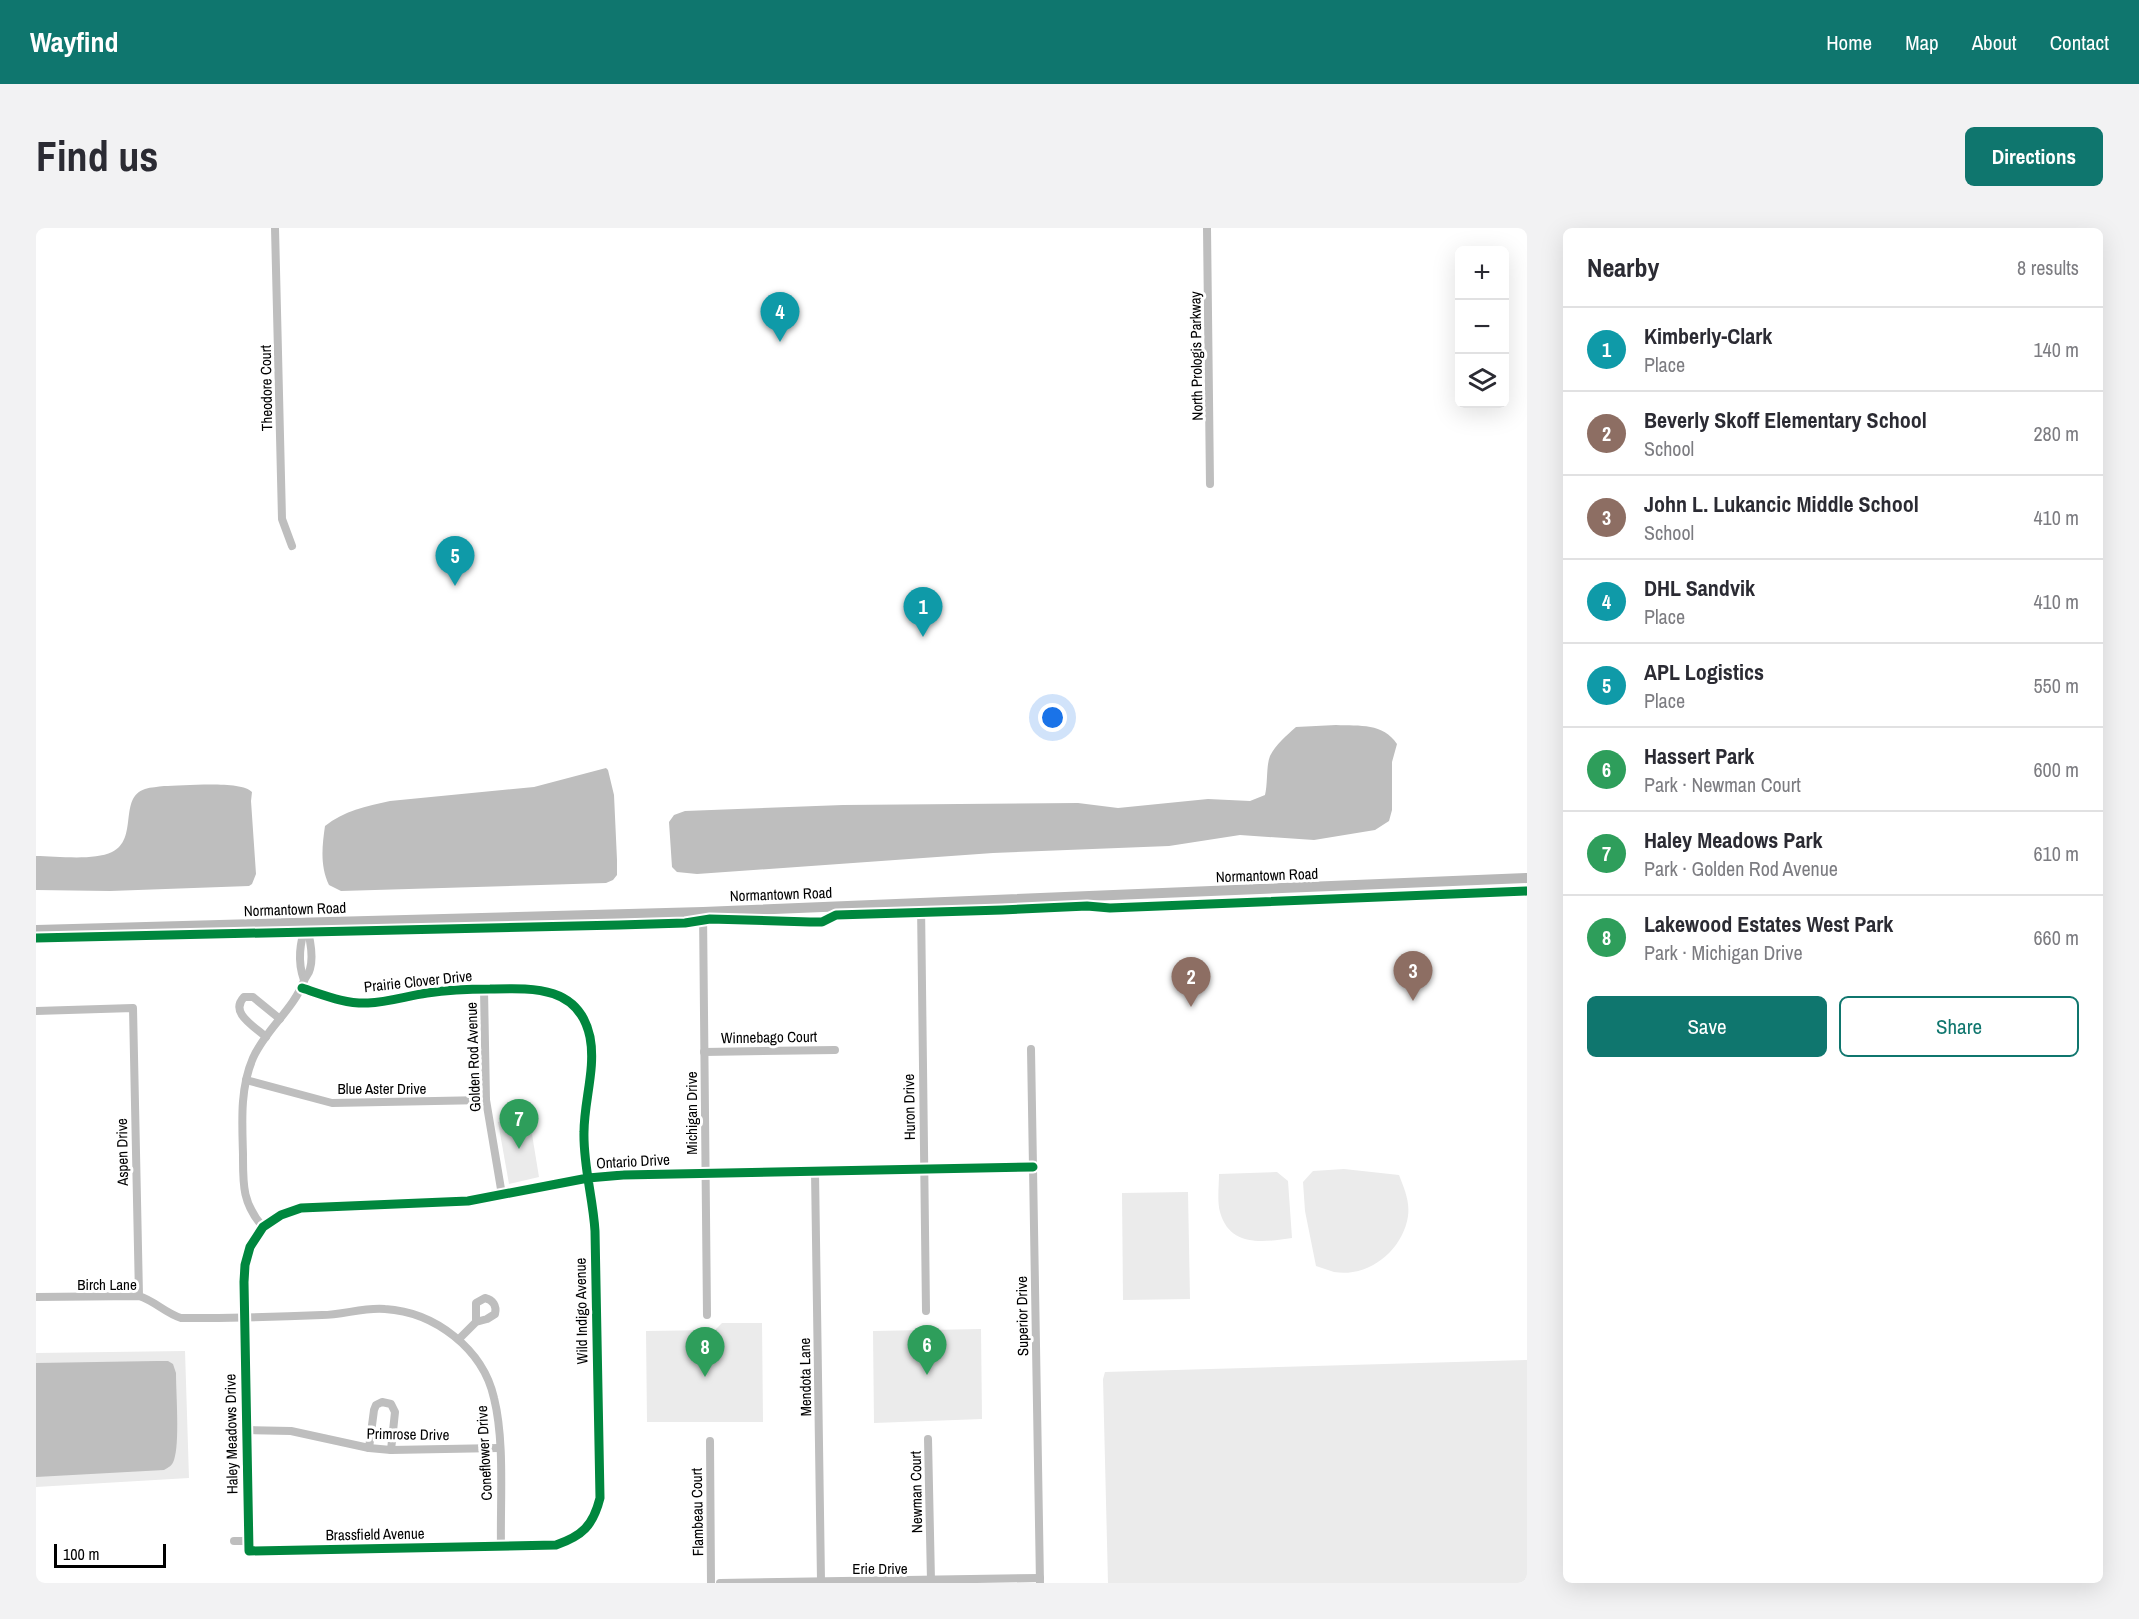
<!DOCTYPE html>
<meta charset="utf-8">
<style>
:root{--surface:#fff;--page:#f2f2f3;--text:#2b2b33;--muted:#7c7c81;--line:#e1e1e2;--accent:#0f766e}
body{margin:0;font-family:"Archivo Narrow",sans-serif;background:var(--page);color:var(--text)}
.controls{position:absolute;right:18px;top:18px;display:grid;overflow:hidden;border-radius:9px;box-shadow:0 6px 24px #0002}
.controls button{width:54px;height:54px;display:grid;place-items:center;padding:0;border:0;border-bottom:2px solid var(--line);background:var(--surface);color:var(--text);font:30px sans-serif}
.scale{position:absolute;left:18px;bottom:15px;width:112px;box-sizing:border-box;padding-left:6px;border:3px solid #000;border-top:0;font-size:16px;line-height:21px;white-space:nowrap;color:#000;-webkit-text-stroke:4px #fff;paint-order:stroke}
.you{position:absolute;left:1017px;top:490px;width:21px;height:21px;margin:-15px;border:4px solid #fff;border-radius:50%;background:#1a73e8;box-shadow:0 0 0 9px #1a73e833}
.badge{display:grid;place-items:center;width:39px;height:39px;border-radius:50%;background:var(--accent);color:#fff;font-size:20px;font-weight:700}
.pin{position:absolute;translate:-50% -50px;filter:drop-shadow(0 2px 3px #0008)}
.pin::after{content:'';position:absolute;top:32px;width:21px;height:18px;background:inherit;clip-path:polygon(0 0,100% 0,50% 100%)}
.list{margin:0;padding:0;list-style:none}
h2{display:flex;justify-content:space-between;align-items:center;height:78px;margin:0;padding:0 24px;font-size:26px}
h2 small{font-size:20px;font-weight:400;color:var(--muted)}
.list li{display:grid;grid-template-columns:39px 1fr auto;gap:18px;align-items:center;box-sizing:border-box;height:84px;padding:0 24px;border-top:2px solid var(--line)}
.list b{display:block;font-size:22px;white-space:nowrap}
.list p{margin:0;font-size:20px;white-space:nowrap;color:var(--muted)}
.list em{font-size:20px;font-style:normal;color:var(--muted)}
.actions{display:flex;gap:12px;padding:18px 24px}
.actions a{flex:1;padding:14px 0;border:2px solid var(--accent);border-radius:9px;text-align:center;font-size:21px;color:var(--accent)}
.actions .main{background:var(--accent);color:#fff}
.icon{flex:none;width:33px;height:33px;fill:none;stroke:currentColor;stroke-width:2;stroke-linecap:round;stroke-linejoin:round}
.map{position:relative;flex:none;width:1491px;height:1355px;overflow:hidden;border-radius:9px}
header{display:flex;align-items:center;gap:36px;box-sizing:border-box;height:84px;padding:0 30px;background:var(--accent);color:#fff}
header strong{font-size:28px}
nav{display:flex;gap:33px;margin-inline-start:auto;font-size:21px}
.intro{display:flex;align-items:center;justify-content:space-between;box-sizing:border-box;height:144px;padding:0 36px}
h1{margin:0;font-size:42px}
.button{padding:15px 27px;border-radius:9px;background:var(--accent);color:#fff;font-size:21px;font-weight:700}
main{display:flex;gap:36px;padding:0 36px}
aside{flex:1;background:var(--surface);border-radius:9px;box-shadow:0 6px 24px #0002}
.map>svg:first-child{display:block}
.green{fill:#ebebeb}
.water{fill:#bebebe}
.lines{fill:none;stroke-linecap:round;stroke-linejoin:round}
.street{stroke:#bebebe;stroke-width:8}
.secondary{stroke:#b8b8b8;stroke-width:10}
.cycleway-casing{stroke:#fff;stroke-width:13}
.cycleway{stroke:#00873e;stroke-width:9}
.labels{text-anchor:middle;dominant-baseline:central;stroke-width:6;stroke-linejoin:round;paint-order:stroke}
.street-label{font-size:15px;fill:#000;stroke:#fff}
</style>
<header>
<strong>Wayfind</strong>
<nav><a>Home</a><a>Map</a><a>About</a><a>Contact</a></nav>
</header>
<div class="intro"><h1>Find us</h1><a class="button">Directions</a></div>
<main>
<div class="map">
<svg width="1491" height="1355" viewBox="0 0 1491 1355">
<rect width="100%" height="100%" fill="#fff"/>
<!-- green -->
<g class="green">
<path d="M493,888L503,949L473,956L462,894Z"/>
<path d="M1308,941L1363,947C1368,960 1374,973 1372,988C1367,1022 1333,1050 1298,1044C1292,1042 1286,1040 1280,1038L1269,983L1267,954L1277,943Z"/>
<path d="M1241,944L1252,953L1256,1010C1228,1014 1194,1020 1184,984C1181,973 1183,958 1183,946Z"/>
<path d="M1152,964L1154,1071L1087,1072L1086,965Z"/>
<path d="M686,1095H726L727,1194H611L610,1103L679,1102Z"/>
<path d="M945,1101L946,1191L838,1195L837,1103Z"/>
<path d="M149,1123L153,1250L0,1259V1125Z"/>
<path d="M1491,1132V1355H1072L1067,1151L1069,1144Z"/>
</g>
<!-- water -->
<g class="water">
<path d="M1300,497C1324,498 1347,495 1361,516L1356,534V582L1353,593L1339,602L1278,612L1204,607L1133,618L957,625L661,646L641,644L636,639L633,594L638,587L649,583L807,577L1042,575L1082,580L1172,571L1214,573L1229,567C1232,555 1230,538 1234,528C1240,516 1250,508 1260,499Z"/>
<path d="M570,540L572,542L578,567L581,632V647L577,652L570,655L305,663L293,657C284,638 286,619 289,598C308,583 330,578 354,573L498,559Z"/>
<path d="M128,558C146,558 205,552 216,564L215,573L220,646L216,656L213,658L74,663L0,662V628C20,628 57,633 76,624C103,611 82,570 109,561C115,559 122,559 128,558Z"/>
<path d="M121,1133H132L137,1136L140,1145C140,1165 144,1216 138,1232C136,1238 133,1239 128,1242L0,1249V1135Z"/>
</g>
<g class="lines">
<!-- street -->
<g class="street">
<path d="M239,0L246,291L256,318"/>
<path d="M1171,0L1174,256"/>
<path d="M885,676L890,1083"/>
<path d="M667,684L671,1087"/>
<path d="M268,752C261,733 264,715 270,696"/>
<path d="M266,760C288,767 309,776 332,775C352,774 371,768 391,765C411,762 433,761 454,761C496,760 543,757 554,809C560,840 548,873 548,904C547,937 557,970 559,1003L564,1270C557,1298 546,1308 520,1317L213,1323L208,1054L209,1037L214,1019L227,999L245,987L265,980L432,973L552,950L587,947L997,939"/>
<path d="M448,761L450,872L466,967"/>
<path d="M0,783L97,780L103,1068"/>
<path d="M230,809C218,798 193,785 208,769H217L244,791"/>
<path d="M995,821L1004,1355"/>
<path d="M668,824L799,822"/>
<path d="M210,852L296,875L450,872"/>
<path d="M779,943L785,1353"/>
<path d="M227,999C206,975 207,956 207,926C206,893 204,860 217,830C230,801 257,782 268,753C269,749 273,746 274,741C278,727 274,710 270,696"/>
<path d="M0,1069L103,1068C119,1073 129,1085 145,1090C192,1090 239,1089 286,1087C307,1087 328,1079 349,1081C399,1084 447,1121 458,1170C469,1214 464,1273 465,1320"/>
<path d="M423,1111L440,1094L451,1091L459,1086C461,1078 457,1072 449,1070L440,1075V1094"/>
<path d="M210,1202L255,1203L333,1220L355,1222L463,1220"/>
<path d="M892,1211L895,1353"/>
<path d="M674,1213L675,1355"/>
<path d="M333,1220L338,1182L340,1177L346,1174L355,1176L359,1184L355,1222"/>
<path d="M198,1313H213"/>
<path d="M684,1355L1004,1350"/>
</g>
<!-- secondary -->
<path class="secondary" d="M0,702L667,684L1491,650"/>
<defs>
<g id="cycleway">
<path d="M0,710L583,697L649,695L674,691L774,694H786L800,687L966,682L1051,678L1074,680L1491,663"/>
<path d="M266,760C288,767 309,776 332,775C352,774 371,768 391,765C411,762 433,761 454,761C496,760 543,757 554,809C560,840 548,873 548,904C547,937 557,970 559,1003L564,1270C557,1298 546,1308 520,1317L213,1323L208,1054L209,1037L214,1019L227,999L245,987L265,980L432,973L552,950L587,947L997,939"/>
</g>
</defs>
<!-- cycleway casing -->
<use href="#cycleway" class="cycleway-casing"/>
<!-- cycleway -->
<use href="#cycleway" class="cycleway"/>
</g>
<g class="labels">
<!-- street labels -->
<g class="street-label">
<text transform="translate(1160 128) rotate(-91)">North Prologis Parkway</text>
<text transform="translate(230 160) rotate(-91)">Theodore Court</text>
<text transform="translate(1231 647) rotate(-2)">Normantown Road</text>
<text transform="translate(745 666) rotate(-2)">Normantown Road</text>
<text transform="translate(259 681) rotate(-2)">Normantown Road</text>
<text transform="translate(382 753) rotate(-6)">Prairie Clover Drive</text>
<text transform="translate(733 809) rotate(-1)">Winnebago Court</text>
<text transform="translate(437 829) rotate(-92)">Golden Rod Avenue</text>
<text x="346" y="860">Blue Aster Drive</text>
<text transform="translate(873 879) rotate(-91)">Huron Drive</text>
<text transform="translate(655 885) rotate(-90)">Michigan Drive</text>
<text transform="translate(86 924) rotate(-91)">Aspen Drive</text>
<text transform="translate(597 933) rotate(-3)">Ontario Drive</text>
<text x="71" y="1056">Birch Lane</text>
<text transform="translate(545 1083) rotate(-91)">Wild Indigo Avenue</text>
<text transform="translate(986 1088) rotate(-91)">Superior Drive</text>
<text transform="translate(769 1149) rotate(-91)">Mendota Lane</text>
<text transform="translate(195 1206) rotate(-91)">Haley Meadows Drive</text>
<text transform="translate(372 1206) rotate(1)">Primrose Drive</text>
<text transform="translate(448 1225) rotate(-93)">Coneflower Drive</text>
<text transform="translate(880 1264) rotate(-91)">Newman Court</text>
<text transform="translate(661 1284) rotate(-91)">Flambeau Court</text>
<text transform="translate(339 1306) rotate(-1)">Brassfield Avenue</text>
<text x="844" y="1340">Erie Drive</text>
</g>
</g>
</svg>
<div class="controls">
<button>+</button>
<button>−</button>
<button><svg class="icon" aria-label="layers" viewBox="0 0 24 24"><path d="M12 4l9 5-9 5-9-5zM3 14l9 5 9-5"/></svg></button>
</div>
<div class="scale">100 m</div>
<div class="you"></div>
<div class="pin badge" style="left:887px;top:409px;background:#0f9aa8">1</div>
<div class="pin badge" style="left:1155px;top:779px;background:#8d6e63">2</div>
<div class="pin badge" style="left:1377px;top:773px;background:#8d6e63">3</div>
<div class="pin badge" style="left:744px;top:114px;background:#0f9aa8">4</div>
<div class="pin badge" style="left:419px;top:358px;background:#0f9aa8">5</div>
<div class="pin badge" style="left:891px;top:1147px;background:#2e9e5b">6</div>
<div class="pin badge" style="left:483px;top:921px;background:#2e9e5b">7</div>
<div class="pin badge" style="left:669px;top:1149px;background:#2e9e5b">8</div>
</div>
<aside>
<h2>Nearby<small>8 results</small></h2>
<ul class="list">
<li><span class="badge" style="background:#0f9aa8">1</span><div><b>Kimberly-Clark</b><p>Place</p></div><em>140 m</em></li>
<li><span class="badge" style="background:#8d6e63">2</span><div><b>Beverly Skoff Elementary School</b><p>School</p></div><em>280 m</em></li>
<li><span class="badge" style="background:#8d6e63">3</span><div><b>John L. Lukancic Middle School</b><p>School</p></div><em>410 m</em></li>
<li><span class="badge" style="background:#0f9aa8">4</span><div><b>DHL Sandvik</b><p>Place</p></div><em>410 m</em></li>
<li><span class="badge" style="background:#0f9aa8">5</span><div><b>APL Logistics</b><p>Place</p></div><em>550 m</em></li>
<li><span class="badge" style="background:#2e9e5b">6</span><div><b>Hassert Park</b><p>Park · Newman Court</p></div><em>600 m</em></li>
<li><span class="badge" style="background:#2e9e5b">7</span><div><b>Haley Meadows Park</b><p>Park · Golden Rod Avenue</p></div><em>610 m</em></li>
<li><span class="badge" style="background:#2e9e5b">8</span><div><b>Lakewood Estates West Park</b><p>Park · Michigan Drive</p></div><em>660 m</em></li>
</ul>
<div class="actions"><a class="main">Save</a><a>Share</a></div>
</aside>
</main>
